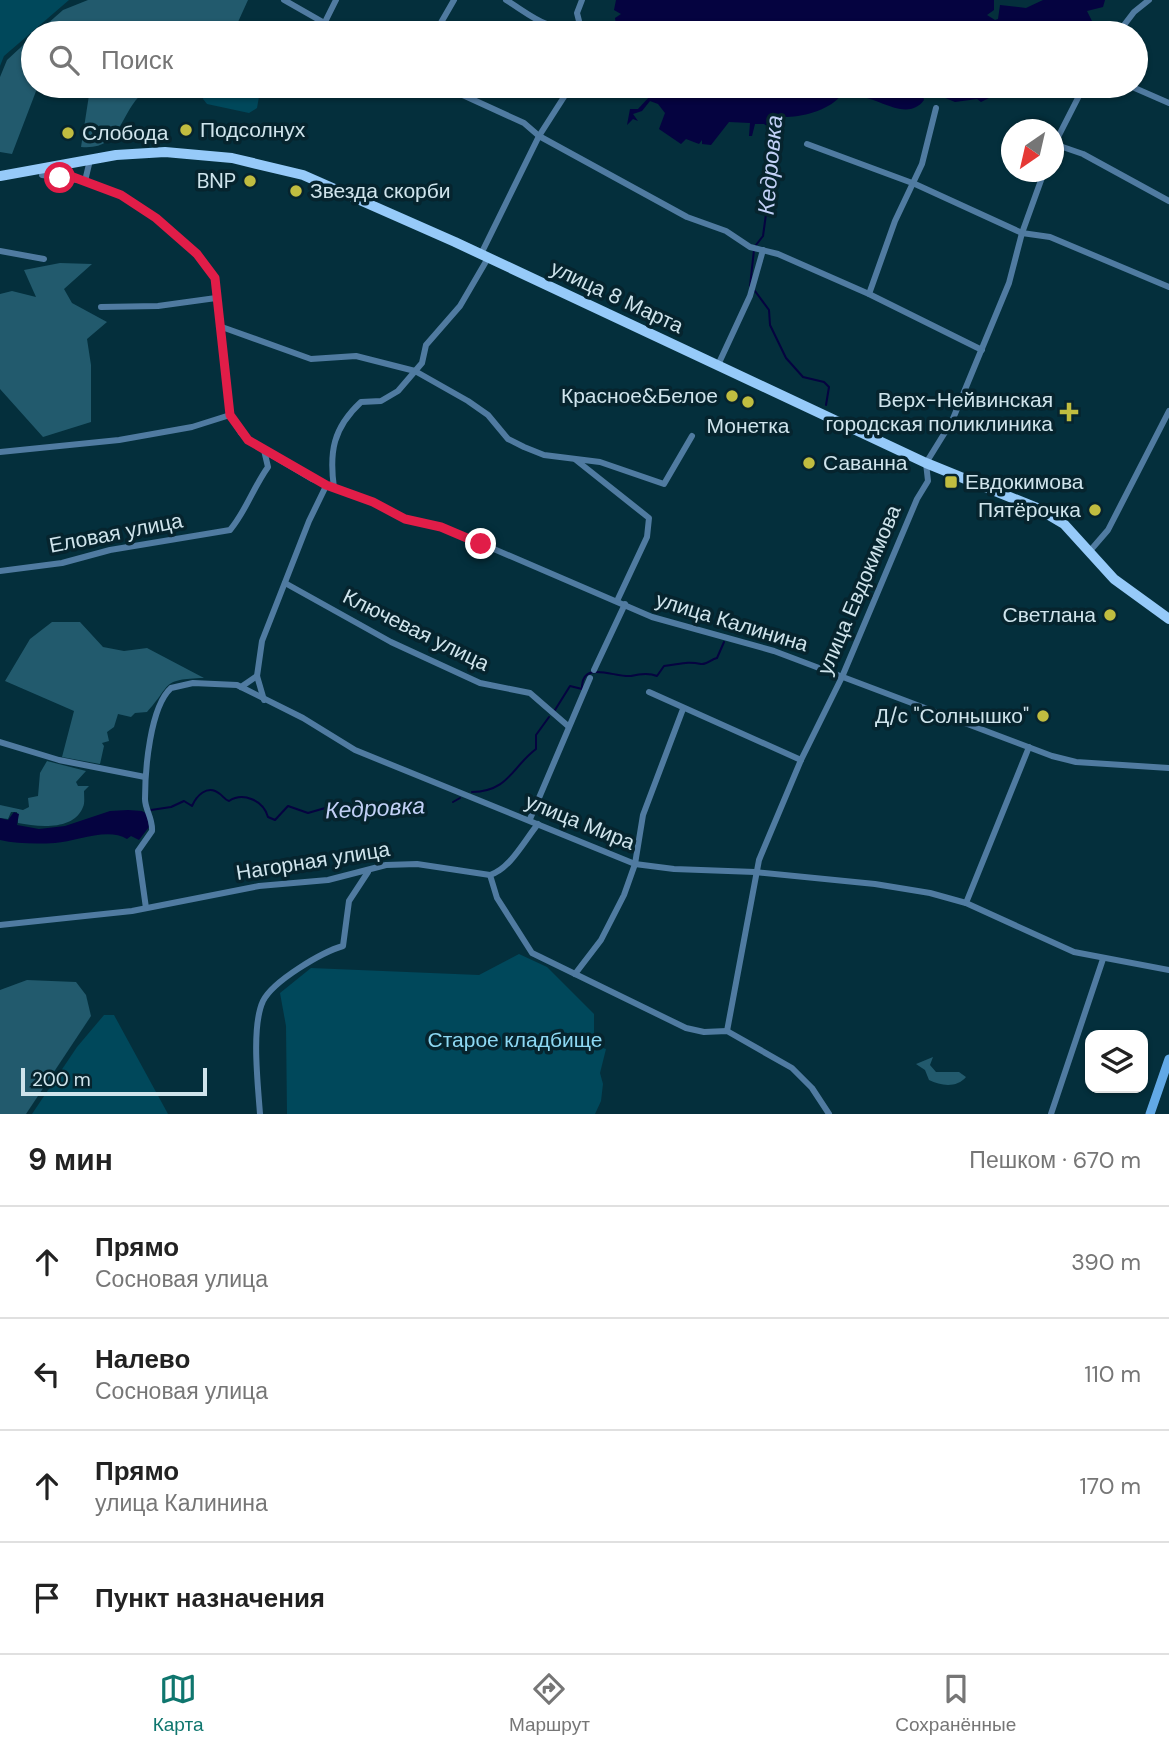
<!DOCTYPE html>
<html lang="ru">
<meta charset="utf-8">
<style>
:root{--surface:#fff;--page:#f6f6f6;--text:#222;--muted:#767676;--line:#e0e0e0;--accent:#0f766e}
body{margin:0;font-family:"DM Sans",sans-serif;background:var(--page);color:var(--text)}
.controls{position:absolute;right:21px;bottom:21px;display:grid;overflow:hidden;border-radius:14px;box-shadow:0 2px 5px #0004}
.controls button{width:63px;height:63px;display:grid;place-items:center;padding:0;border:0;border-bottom:2px solid var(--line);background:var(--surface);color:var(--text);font:35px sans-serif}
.compass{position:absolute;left:1001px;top:119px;width:63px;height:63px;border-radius:50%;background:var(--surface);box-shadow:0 2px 5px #0004;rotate:214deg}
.scale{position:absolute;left:21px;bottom:18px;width:186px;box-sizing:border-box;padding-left:7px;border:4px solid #cfe4ec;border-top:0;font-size:19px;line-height:24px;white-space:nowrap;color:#cfe4ec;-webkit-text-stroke:5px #06242e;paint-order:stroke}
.stop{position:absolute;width:21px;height:21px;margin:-16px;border:5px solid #e11d48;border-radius:50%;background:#fff}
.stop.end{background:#e11d48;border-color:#fff;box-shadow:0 2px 7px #0008}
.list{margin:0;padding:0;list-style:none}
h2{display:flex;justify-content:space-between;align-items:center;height:91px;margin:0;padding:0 28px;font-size:30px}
h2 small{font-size:23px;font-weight:400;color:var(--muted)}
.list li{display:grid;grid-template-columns:46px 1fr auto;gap:21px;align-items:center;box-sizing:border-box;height:112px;padding:0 28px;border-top:2px solid var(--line)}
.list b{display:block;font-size:26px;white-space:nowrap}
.list p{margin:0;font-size:23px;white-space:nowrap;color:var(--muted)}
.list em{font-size:23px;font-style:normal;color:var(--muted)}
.icon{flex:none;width:38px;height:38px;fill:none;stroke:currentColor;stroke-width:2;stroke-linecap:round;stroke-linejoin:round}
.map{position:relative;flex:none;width:1169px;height:1114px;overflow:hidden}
.search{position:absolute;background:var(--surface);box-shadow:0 2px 5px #0004;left:21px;right:21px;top:21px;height:77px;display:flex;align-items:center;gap:18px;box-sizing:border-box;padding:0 24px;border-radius:38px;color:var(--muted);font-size:26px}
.sheet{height:539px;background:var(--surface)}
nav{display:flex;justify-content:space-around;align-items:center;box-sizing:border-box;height:98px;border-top:2px solid var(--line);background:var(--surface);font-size:19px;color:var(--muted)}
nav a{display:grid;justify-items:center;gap:4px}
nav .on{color:var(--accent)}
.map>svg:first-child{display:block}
.green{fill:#00485b}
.forest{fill:#225a6d}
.water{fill:#050340}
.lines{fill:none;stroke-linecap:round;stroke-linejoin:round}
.stream{stroke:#050340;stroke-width:2}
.street{stroke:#507ba1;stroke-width:6}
.secondary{stroke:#62a9e6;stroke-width:9}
.primary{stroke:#96caf9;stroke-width:10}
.route{stroke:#e11d48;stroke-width:9}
.poi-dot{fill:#c1bd40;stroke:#06242e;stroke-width:2.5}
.labels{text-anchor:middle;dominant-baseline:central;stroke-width:7;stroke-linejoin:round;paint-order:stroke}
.poi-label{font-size:21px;fill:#cfe4ec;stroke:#06242e;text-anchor:end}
.street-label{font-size:21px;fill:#cfe4ec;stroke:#06242e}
.park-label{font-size:21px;fill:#8dd8f3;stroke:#06242e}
.water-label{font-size:23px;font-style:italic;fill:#c2d0f6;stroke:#06242e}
</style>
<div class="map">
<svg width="1169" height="1114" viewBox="0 0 1169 1114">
<rect width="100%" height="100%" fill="#042f3c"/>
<!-- green -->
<g class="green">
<path d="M0,0H69L4,56L0,66Z"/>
<path d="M205,86H255L260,91L257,108L249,113L207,104L203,99Z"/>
<path d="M519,954L547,967L594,1014V1045L606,1049L600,1073L603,1084L601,1101L595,1114H287L286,1026L280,993L311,968L479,975Z"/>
<path d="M104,1015H114L168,1114H32L77,1047Z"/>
</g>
<!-- forest -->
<g class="forest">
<path d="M88,0H248L233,33H37L63,10Z"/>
<path d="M33,36V86H38L12,154L0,152V77L7,60Z"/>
<path d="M80,86H91L93,92L98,86H158C154,89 148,90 143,93C120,111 122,151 81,147L89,95Z"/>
<path d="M60,263L92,264L64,289L72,303L107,322L87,339L91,365V422L43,437L0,389V294L12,291L36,297L24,270Z"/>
<path d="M52,622H80L103,647L124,651L147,648L204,678C160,679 172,685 147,712L135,713L131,717L118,714L114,727L107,732L109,741L102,743L104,746L100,764L62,757L74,711L5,681L30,639Z"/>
<path d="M47,761L86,771L76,782L78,786H89L84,791C84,796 85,803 83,807C74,831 38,827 18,823L17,812H11L8,819L0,818V805L23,810L29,807L28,798L38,796L40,773Z"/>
<path d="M27,980L76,982L86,995L91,1016L26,1114H0V990Z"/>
<path d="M933,1057L930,1065L936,1072H959L966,1077C957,1088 941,1086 929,1080L925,1070L916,1064Z"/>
</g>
<!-- water -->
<g class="water">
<path d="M616,0H994V10L987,15L995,20L998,19L1000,5L1026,8L1043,0H1105L1103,7L1087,11L1094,25L1082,33H621L611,30L616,25L615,18L621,14L614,10Z"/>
<path d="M633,86H921L924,100C908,122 880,99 862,97C854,96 847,97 840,96C831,110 795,120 778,116L772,130L776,144L773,163L768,127L764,124H755L752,136H749L750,123L729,122L711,145L702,144V140L699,144L686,139L681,144L659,129L665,113L658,104L650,101L642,111L633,114L638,121L633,119L627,125L630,109H638L651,95L646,91L647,86L642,89Z"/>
<path d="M940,86H995V95L981,102L977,99L955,102L943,97Z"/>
<path d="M128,810L142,811L147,814L149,827L139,840L131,836L127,839C107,827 76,842 55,843C38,844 17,844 0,840V818L8,820L14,812L19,814L17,825L39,829L65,826L110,811Z"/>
</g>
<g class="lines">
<!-- stream -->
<g class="stream">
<path d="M756,245L763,236L773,163"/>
<path d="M750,286L754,250"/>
<path d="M755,291L769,310L770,325L786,358L803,377L824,382L829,387L826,405"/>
<path d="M555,710L570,686L582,689C581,659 615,678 631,676C639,674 650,673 657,676L664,666C681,664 687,661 701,664C707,665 711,659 717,658L724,642"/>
<path d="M472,792C509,791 512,767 536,749V735L549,717"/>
<path d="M453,802L460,798"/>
<path d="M151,810L171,807L184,801L192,806C196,797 207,783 220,794C223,796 225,800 229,801C243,792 263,800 268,817L275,820L288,806L308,813L332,806L402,805"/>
</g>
<!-- street -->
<g class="street">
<path d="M284,0L342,33"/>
<path d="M506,0C528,13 552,36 577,24"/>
<path d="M324,24L336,0"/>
<path d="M435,33L454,0"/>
<path d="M582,33L577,13L582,0"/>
<path d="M1118,33L1134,12L1149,0"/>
<path d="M443,86L524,123L539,136L687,217L726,231L750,247L778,254L869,294L982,350"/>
<path d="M1130,86L1169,103"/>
<path d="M807,144L915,184L1022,233L1050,237L1169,287"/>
<path d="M1054,144L1083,154L1169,201"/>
<path d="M1054,145L1084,86"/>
<path d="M90,160L85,181L121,195L156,217L197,254L215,277L230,415L241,433L255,445L312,479L373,502L397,516L452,531L652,617L774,651L1052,756L1076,762L1169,768"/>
<path d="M42,175L85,181"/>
<path d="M0,251L44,259"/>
<path d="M481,254L539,136L571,86"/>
<path d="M869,294L895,221L922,164L936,108"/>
<path d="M101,307L158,306L216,298"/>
<path d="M219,326L311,359L356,356L415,371L468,401L488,415L508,439L524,447L544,455L600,462L664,484L692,436"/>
<path d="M718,365L750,296L763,250"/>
<path d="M0,452L119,440L192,427L230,415"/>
<path d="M576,460L649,518L647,537L617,601"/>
<path d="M334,488C329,452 333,428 361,402L381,401L398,391L422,363L426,345L460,306L488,258"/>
<path d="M1089,552L1108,530L1169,411"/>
<path d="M0,571L62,563L110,550L230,530C246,511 253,488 268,467L264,450"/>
<path d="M285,583L391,642L480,683L530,693L568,726"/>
<path d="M594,670L625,604"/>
<path d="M241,687L257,676"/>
<path d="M649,692L801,760"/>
<path d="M264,700L257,676L262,641L309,521L326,486"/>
<path d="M0,742L59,760L145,777"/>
<path d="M530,819L590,678"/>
<path d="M490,875C510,869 524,841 538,824"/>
<path d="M966,903L1029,747"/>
<path d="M146,908L138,851L152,831C153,818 145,810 145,799C145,770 150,707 171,688L193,683L237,685L303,718L355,750L635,864L674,869L755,872L875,884L930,893L966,903L1074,952L1169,970"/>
<path d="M0,925L132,911L259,886L328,880L386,865L417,864L490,875L497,898L532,953L686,1028L704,1032L727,1031L792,1068L812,1088L829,1114"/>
<path d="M575,974L601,940L624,895L635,864L643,815L683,709"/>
<path d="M727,1031L759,860L801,760L842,677L917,499L928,481L926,463L952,421L1009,283L1022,233L1044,172"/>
<path d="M260,1114C258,1085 251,1027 263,1001C273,981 322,952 343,946L349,901L368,872"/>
<path d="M1051,1114L1103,959"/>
</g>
<!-- secondary -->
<path class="secondary" d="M1150,1114L1169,1059"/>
<!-- primary -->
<path class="primary" d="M0,176L116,155L165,152L232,158L303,175L455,242L926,463L1037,508L1064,524L1114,579L1169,619"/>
</g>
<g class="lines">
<!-- route -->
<path class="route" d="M60,178L73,177L121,195L156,218L197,254L215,278L230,415L248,440L326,485L373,502L405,519L441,527L481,544"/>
</g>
<!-- markers -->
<g class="poi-dot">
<circle cx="186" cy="130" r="7"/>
<circle cx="68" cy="133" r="7"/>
<circle cx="250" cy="181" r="7"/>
<circle cx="296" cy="191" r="7"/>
<circle cx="732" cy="396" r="7"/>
<circle cx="748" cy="402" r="7"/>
<path d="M1065.5 401.5h7v7h7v7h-7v7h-7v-7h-7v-7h7z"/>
<circle cx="809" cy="463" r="7"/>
<rect x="944" y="475" width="14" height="14" rx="3.5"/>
<circle cx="1095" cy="510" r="7"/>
<circle cx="1110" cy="615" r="7"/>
<circle cx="1043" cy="716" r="7"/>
</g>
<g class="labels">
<!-- poi labels -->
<g class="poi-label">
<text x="200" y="130" text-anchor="start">Подсолнух</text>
<text x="82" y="133" text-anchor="start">Слобода</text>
<text x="236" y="181">BNP</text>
<text x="310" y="191" text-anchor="start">Звезда скорби</text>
<text x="718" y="396">Красное&amp;Белое</text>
<text x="1053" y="400">Верх-Нейвинская<tspan x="1053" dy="24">городская поликлиника</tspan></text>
<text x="748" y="426" text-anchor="middle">Монетка</text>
<text x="823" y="463" text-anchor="start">Саванна</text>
<text x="965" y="482" text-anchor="start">Евдокимова</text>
<text x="1081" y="510">Пятёрочка</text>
<text x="1096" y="615">Светлана</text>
<text x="1029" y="716">Д/с "Солнышко"</text>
</g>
<!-- street labels -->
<g class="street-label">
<text transform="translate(617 297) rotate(25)">улица 8 Марта</text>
<text transform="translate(116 533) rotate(-11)">Еловая улица</text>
<text transform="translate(859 590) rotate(-67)">улица Евдокимова</text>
<text transform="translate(732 622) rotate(17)">улица Калинина</text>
<text transform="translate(416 630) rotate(26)">Ключевая улица</text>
<text transform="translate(580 822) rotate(22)">улица Мира</text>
<text transform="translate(313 861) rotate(-9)">Нагорная улица</text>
</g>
<!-- park labels -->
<g class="park-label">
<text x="515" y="1040">Старое кладбище</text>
</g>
<!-- water labels -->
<g class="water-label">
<text transform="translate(770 165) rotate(-85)">Кедровка</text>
<text transform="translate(375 808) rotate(-3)">Кедровка</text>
</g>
</g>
</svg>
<div class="controls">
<button><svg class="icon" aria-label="layers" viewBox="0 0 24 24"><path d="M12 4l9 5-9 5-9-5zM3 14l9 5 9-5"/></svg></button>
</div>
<svg class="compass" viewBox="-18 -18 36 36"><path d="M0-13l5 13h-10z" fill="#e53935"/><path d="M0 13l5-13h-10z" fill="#767676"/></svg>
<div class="scale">200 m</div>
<div class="stop" style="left:60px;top:178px"></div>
<div class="stop end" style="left:481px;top:544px"></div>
<div class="search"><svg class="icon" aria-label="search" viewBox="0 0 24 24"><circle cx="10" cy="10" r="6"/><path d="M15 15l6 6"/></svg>Поиск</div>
</div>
<section class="sheet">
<h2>9 мин<small>Пешком · 670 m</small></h2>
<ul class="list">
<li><svg class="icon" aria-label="ahead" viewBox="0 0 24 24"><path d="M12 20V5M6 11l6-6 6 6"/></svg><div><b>Прямо</b><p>Сосновая улица</p></div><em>390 m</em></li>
<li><svg class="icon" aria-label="left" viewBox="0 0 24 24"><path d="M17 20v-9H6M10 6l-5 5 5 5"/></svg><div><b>Налево</b><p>Сосновая улица</p></div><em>110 m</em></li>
<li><svg class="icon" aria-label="ahead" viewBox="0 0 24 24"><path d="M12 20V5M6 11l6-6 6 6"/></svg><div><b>Прямо</b><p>улица Калинина</p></div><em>170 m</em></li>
<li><svg class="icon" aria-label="arrive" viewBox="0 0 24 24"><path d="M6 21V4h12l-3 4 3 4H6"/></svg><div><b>Пункт назначения</b></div></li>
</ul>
</section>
<nav>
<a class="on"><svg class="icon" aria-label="map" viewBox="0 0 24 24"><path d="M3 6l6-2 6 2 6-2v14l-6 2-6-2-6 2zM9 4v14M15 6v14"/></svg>Карта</a>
<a><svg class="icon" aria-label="directions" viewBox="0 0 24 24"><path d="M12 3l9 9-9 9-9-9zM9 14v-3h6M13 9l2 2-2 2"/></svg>Маршрут</a>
<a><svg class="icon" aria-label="saved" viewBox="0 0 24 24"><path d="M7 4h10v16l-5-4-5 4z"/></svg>Сохранённые</a>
</nav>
